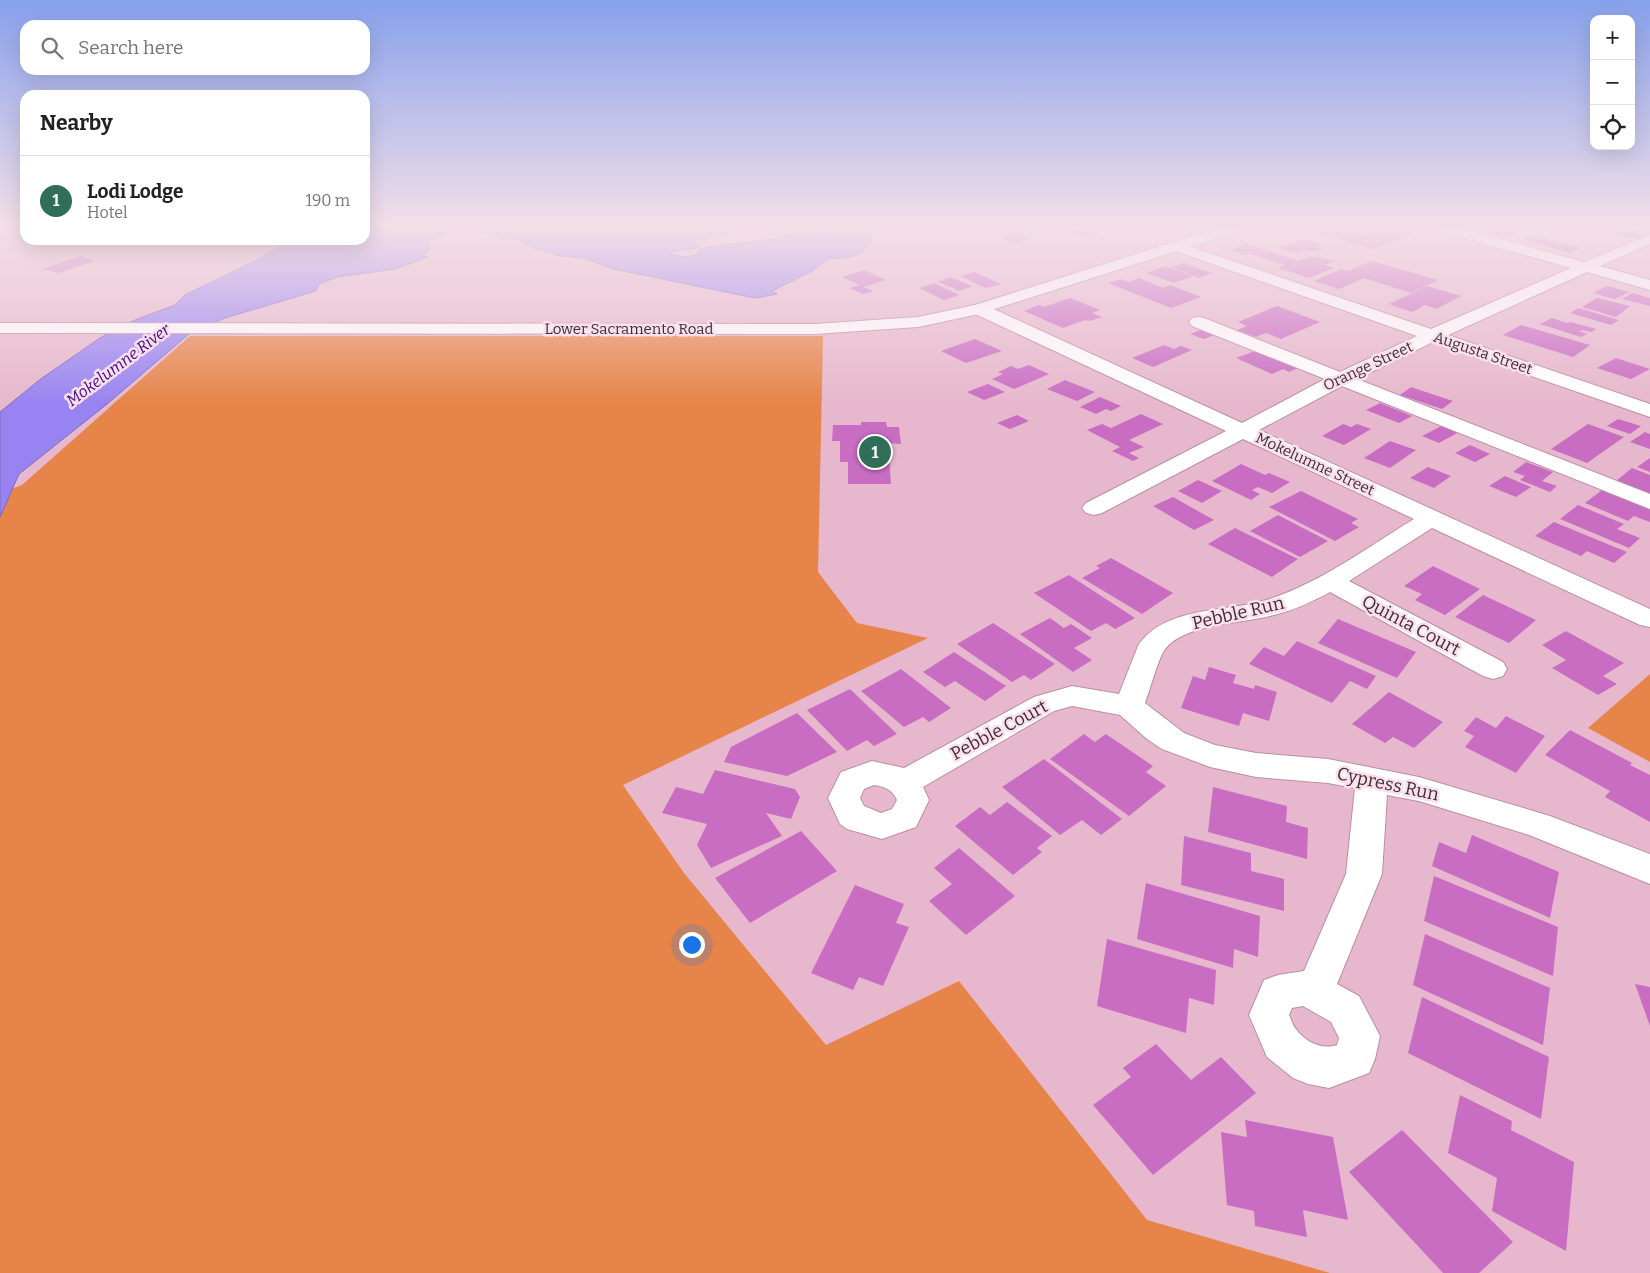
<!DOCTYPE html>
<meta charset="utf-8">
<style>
:root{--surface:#fff;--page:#f2f2f2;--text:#222;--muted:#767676;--line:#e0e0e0;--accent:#306e5a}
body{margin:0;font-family:Bitter,serif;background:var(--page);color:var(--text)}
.controls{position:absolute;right:15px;top:15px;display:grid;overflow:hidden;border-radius:10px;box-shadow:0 5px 20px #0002}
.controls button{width:45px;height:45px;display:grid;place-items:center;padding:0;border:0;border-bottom:1px solid var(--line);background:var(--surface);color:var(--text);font:25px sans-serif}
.you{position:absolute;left:691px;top:944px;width:18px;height:18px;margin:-12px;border:4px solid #fff;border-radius:50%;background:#1a73e8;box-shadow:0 0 0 8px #1a73e833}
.badge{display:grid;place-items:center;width:32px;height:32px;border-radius:50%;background:var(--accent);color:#fff;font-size:16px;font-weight:700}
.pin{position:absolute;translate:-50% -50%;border:2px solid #fff;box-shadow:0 1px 5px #0006}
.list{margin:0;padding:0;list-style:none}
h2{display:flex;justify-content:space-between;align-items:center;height:65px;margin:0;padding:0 20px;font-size:21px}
h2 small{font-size:16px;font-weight:400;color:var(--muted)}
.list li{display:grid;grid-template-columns:32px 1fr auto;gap:15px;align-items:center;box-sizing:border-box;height:90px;padding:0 20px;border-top:1px solid var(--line)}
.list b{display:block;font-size:19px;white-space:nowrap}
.list p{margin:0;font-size:16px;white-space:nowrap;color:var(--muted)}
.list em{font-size:16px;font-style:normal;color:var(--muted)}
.icon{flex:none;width:28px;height:28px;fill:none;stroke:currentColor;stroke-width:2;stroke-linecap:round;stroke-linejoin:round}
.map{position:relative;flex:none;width:1650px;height:1273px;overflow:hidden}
.search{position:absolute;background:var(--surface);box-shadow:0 5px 20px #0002;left:20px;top:20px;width:350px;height:55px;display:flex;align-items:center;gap:12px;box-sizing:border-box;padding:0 18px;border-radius:15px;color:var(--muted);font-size:19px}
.panel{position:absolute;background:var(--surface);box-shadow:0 5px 20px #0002;left:20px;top:90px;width:350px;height:155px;border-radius:15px}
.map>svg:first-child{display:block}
.green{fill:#e78449}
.water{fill:#9784f2;stroke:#7d6ab9}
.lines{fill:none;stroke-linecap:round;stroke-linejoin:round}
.stream{stroke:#7d6ab9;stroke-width:4.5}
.building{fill:#c96dc3}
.minor-casing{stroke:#bb8ea3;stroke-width:2}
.secondary-casing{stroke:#bb8ea3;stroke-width:2}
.minor{fill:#fff;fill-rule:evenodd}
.secondary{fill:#fff;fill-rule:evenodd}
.labels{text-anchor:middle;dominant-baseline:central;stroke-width:5;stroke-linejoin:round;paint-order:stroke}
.far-street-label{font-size:15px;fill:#3f2d35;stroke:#f9e0eb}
.far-water-label{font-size:16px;font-style:italic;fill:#3f0792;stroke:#f9e0eb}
.street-label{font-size:18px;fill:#3f2d35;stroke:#f9e0eb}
</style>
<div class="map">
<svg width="1650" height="1273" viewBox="0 0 1650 1273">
<rect width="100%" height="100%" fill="#e7b8cd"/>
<!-- green -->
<g class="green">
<path d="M190,336H823L818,572L857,623L928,638L623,785L684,873L826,1045L959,981L1147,1220L1330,1273H0V493L22,485Z"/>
<path d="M1650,674V762L1588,728Z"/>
</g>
<!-- water -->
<g class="water">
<path d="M365,225H793L780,228L737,231L693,241L692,244L698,247C689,251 678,249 670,254L686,257L699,254L698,251L703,248L774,239L783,235L815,232L819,230L812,225L846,228L857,225H875L877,228L870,233L871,240C860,260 848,257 828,259L812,271L772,291L777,294L755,298L614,269L583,258L561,256L531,247L517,239L501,238L484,232L446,233L428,241L430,250L422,256L428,257L395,269L338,277L319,284L316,291L225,318L189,334L107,404L19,474L0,517V412L42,378L100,338L135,320L175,305L185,295L257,260L292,240H365Z"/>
<path d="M1578,225H1606L1638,232L1628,237Z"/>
</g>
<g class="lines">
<!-- stream -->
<path class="stream" d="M1621,233L1650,239"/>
</g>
<!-- building -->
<g class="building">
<path d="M1318,225H1333L1361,233L1381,225H1404L1420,231L1373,249L1311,231L1315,229L1311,228Z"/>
<path d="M1505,225H1513L1527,229L1511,236L1492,231Z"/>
<path d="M999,226L1034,237L1018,243L1002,238L1010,235L990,229Z"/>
<path d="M1085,227L1097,231L1094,232L1100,234L1090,238L1071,233Z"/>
<path d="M1533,235L1580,248L1570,253L1523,240Z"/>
<path d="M1306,239L1323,245L1317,247L1323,249L1312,252L1304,250L1293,253L1278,248Z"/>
<path d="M1247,244L1298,261L1311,256L1336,261L1325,265L1334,268L1309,278L1278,268L1285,265L1248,253L1244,255L1230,250Z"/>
<path d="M81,256L95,261L59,273L43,269Z"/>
<path d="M1372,261L1438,280L1411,293L1364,278L1339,289L1314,281L1341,269L1347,271Z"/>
<path d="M1184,263L1212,273L1199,278L1171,267Z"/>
<path d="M1165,266L1193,276L1174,283L1146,273Z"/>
<path d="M864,270L886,280L863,287L873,291L863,294L849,288L860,285L842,277Z"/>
<path d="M975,272L1001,284L986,288L960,276Z"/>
<path d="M950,277L972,286L960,291L938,282Z"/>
<path d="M1139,278L1163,288L1170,285L1201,297L1171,308L1108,283L1121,279L1129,282Z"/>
<path d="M934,283L959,295L944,300L919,288Z"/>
<path d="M1427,286L1461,296L1436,309L1425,305L1412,312L1389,304Z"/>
<path d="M1607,286L1629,292L1615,299L1593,293Z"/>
<path d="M1632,293L1650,298V306L1622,299Z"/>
<path d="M1070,298L1100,310L1092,313L1102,317L1090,321L1085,320L1063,328L1024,311L1039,305L1044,307Z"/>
<path d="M1597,298L1630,306L1616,317L1582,307Z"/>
<path d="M1277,306L1320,322L1281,339L1266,333L1256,337L1237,330L1247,326L1238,322Z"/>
<path d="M1579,308L1619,320L1611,325L1570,313Z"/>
<path d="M1552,318L1567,323L1571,322L1596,329L1591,332L1582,330L1579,331L1587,334L1581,337L1540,324Z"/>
<path d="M1521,325L1590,345L1573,357L1503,335Z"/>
<path d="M1203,329L1217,334L1204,339L1190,334Z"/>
<path d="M975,339L1002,351L966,363L941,351Z"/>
<path d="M1164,345L1174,349L1181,346L1192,350L1153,367L1132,358Z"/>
<path d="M1255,351L1298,368L1289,372L1283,369L1272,374L1236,358Z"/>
<path d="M1616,358L1650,369L1631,379L1597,368Z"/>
<path d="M1029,365L1049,374L1014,389L992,379L1003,374L998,372L1011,366L1018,369Z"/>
<path d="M1065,380L1095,392L1077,401L1047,389Z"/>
<path d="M988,384L1005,392L984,400L967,392Z"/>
<path d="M1411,387L1453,401L1442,409L1400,395Z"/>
<path d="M1100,397L1121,406L1111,411L1106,409L1096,414L1080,407Z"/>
<path d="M1380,403L1412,416L1399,423L1366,410Z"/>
<path d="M1141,414L1163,424L1129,440L1144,447L1129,453L1139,458L1133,461L1112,451L1120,447L1087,430L1102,424L1111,428Z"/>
<path d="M1017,415L1029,421L1010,429L997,423Z"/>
<path d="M1618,419L1641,426L1630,434L1607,426Z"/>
<path d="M861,422H886L887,427H899L901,444L888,443L891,484H848V462H840V441H832L833,425H861Z"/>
<path d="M1343,424L1351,427L1357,424L1371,429L1344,445L1322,436Z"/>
<path d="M1445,424L1461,431L1439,443L1422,436Z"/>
<path d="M1588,424L1624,437L1587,463L1551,449Z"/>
<path d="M1645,432L1650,434V449L1630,442Z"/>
<path d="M1390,441L1416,450L1390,468L1364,458Z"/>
<path d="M1470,445L1490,454L1475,462L1455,453Z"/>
<path d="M1650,458V472L1637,467Z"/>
<path d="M1526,462L1553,472L1542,481L1557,486L1550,492L1520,480L1525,476L1513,472Z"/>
<path d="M1241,464L1265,475L1269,473L1290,482L1272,493L1258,487L1252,490L1260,494L1251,500L1212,481Z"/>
<path d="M1428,467L1451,476L1434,488L1410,478Z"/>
<path d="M1632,468L1650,475V494L1616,481Z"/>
<path d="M1505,476L1531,487L1516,497L1489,486Z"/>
<path d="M1198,480L1222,491L1202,503L1178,491Z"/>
<path d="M1602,490L1650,509V522L1634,516L1628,521L1585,503Z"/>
<path d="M1301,491L1358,519L1351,523L1359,527L1335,541L1269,507Z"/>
<path d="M1173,497L1214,520L1194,530L1153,506Z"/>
<path d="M1578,505L1624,524L1617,529L1640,538L1629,548L1560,519Z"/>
<path d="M1278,515L1328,541L1300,557L1250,531Z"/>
<path d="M1554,522L1627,552L1614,563L1587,551L1581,556L1535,536Z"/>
<path d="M1235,528L1298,559L1272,577L1208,544Z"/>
<path d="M1111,558L1173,593L1142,614L1082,578L1100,568L1096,566Z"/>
<path d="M1433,566L1480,589L1445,615L1415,600L1422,594L1404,586Z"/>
<path d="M1069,575L1135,618L1115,629L1106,623L1091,631L1034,593Z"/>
<path d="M1483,595L1536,620L1509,643L1455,617Z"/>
<path d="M1050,618L1064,628L1071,624L1092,638L1074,648L1092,660L1073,672L1020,634Z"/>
<path d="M1338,619L1416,652L1397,678L1318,643Z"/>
<path d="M993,623L1055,664L1031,680L1024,675L1012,682L957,644Z"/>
<path d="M1566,631L1624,663L1603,676L1617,684L1598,695L1552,668L1566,660L1542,645Z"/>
<path d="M1297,641L1376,676L1367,689L1350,681L1332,703L1249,664L1264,647L1284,656Z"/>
<path d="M954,652L1006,686L985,701L955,681L945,687L923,672Z"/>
<path d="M1209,667L1236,675L1233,683L1254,689L1255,685L1277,692L1269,721L1243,713L1239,726L1181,708L1193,676L1205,680Z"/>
<path d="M901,669L951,708L929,722L923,717L904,727L861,691Z"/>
<path d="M850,689L897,734L874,746L867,740L847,751L807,710Z"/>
<path d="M1389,692L1443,722L1414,748L1393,737L1385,743L1352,724Z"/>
<path d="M797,713L837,752L787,776L724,762L731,747Z"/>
<path d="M1506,716L1545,736L1516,773L1465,747L1474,736L1464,731L1476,717L1496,728Z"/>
<path d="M1570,730L1632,763L1630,765L1650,775V822L1605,797L1610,791L1545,755Z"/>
<path d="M1084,734L1095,742L1106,734L1153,766L1146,772L1166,786L1129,816L1050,759Z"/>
<path d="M1044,759L1122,819L1101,835L1082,820L1060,835L1002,787Z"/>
<path d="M715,770L795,789L800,797L791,819L766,813L782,836L711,868L697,845L707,824L662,813L676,787L703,794Z"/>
<path d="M1213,787L1287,806L1286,822L1308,828L1307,859L1208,832Z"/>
<path d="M1007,802L1052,836L1037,848L1042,852L1013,875L955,826L980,807L990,815Z"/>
<path d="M801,831L837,871L750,923L715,878Z"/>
<path d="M1472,835L1559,872L1550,918L1432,866L1439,842L1466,853Z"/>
<path d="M1184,836L1251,853V871L1284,879V911L1181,885Z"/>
<path d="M959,848L1015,896L966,935L929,901L952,884L934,868Z"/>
<path d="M1434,876L1558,927L1553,976L1424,921Z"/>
<path d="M1146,883L1260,916L1258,957L1234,949L1233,968L1137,939Z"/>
<path d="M855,885L904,904L896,923L909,927L883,986L859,977L853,990L811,973Z"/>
<path d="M1425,934L1550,988L1543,1045L1413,985Z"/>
<path d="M1107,939L1216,970L1214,1005L1189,998L1186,1033L1097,1006Z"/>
<path d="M1635,984L1650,987V1026Z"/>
<path d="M1422,997L1549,1057L1541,1119L1408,1053Z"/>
<path d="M1156,1044L1191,1080L1221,1057L1256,1093L1153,1175L1093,1105L1131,1077L1123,1068Z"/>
<path d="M1460,1095L1512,1121L1511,1130L1574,1162L1566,1251L1492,1211L1497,1178L1448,1153Z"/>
<path d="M1245,1120L1333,1137L1348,1220L1303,1210L1307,1237L1255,1226L1254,1211L1227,1205L1221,1132L1247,1137Z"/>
<path d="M1402,1130L1513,1242L1479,1273H1443L1349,1172Z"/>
</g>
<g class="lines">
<defs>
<path id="minor" d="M1426,225H1450L1584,262L1650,235V244L1600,266L1650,280V290L1587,272L1448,335L1650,404V417L1433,342L1357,379L1650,494V509L1342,386L1259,430L1650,609V627L1640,625L1432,528L1349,581L1503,662L1507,669L1503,676L1493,679L1483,676L1330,592C1312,602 1294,610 1274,615C1242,624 1186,623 1165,649C1158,659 1150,690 1145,703L1184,733L1215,745L1256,753L1328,759L1419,777L1550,816L1650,854V884L1529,835L1419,801L1387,795L1382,874L1337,984L1359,996L1380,1036L1375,1059L1369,1073L1329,1088L1308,1084L1293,1078L1267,1057L1249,1015L1264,980L1278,975L1304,971L1346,874L1355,788L1328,783L1256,777L1210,767L1162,749L1147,739L1120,715L1072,706L1054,711L923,787L929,800L916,827L882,839L847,829L840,824L828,798L841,772L872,761L904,768L1034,697L1072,686L1119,694L1138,646C1163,607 1224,612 1263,601C1318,585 1366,548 1414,519L1243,439L1102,513L1094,515L1086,513L1082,508L1086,503L1226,431L973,313L971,309L973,305H985L1242,423L1325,379L1192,326L1189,322L1192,318L1198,317L1204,318L1340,372L1417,336L1170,249L1168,246L1170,243H1180L1431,329L1571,268L1428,228ZM874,785C886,787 891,789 897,800L892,809L881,813L864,806L860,798L864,789ZM1303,1006L1331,1022L1339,1038L1337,1045C1322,1050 1305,1042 1296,1029C1293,1026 1291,1019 1289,1015L1292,1008Z"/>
<path id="secondary" d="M1228,225H1251L1249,228L979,314L918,327L815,334L0,333V323L815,324L918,317L975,305Z"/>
</defs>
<!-- minor casing -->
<use href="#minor" class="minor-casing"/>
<!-- secondary casing -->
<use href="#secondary" class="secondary-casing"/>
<!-- minor -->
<use href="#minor" class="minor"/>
<!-- secondary -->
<use href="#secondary" class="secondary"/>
</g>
<!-- sky -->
<linearGradient id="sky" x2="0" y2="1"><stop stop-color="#87a1ec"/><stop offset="0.56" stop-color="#f4dfe8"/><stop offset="1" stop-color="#f4dfe8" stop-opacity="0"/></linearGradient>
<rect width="1650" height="404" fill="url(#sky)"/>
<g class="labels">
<!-- far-street labels -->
<g class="far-street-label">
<text x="629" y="329">Lower Sacramento Road</text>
<text transform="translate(1483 353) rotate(19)">Augusta Street</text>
<text transform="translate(1368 366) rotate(-25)">Orange Street</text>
<text transform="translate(1315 464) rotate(25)">Mokelumne Street</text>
</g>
<!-- far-water labels -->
<g class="far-water-label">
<text transform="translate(118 365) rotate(-37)">Mokelumne River</text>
</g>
<!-- street labels -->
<g class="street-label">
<text transform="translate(1238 613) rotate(-13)">Pebble Run</text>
<text transform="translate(1411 625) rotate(28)">Quinta Court</text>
<text transform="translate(999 730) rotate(-28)">Pebble Court</text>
<text transform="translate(1388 784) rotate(12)">Cypress Run</text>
</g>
</g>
</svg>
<div class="controls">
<button>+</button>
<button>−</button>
<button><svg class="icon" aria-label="locate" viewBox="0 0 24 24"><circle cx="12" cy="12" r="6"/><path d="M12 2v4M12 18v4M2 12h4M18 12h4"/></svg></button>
</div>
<div class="you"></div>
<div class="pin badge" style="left:875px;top:452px">1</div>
<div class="search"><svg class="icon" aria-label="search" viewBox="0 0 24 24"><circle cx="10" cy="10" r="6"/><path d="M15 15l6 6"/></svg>Search here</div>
<section class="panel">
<h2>Nearby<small></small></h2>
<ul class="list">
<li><span class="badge">1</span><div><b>Lodi Lodge</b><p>Hotel</p></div><em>190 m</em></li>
</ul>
</section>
</div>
